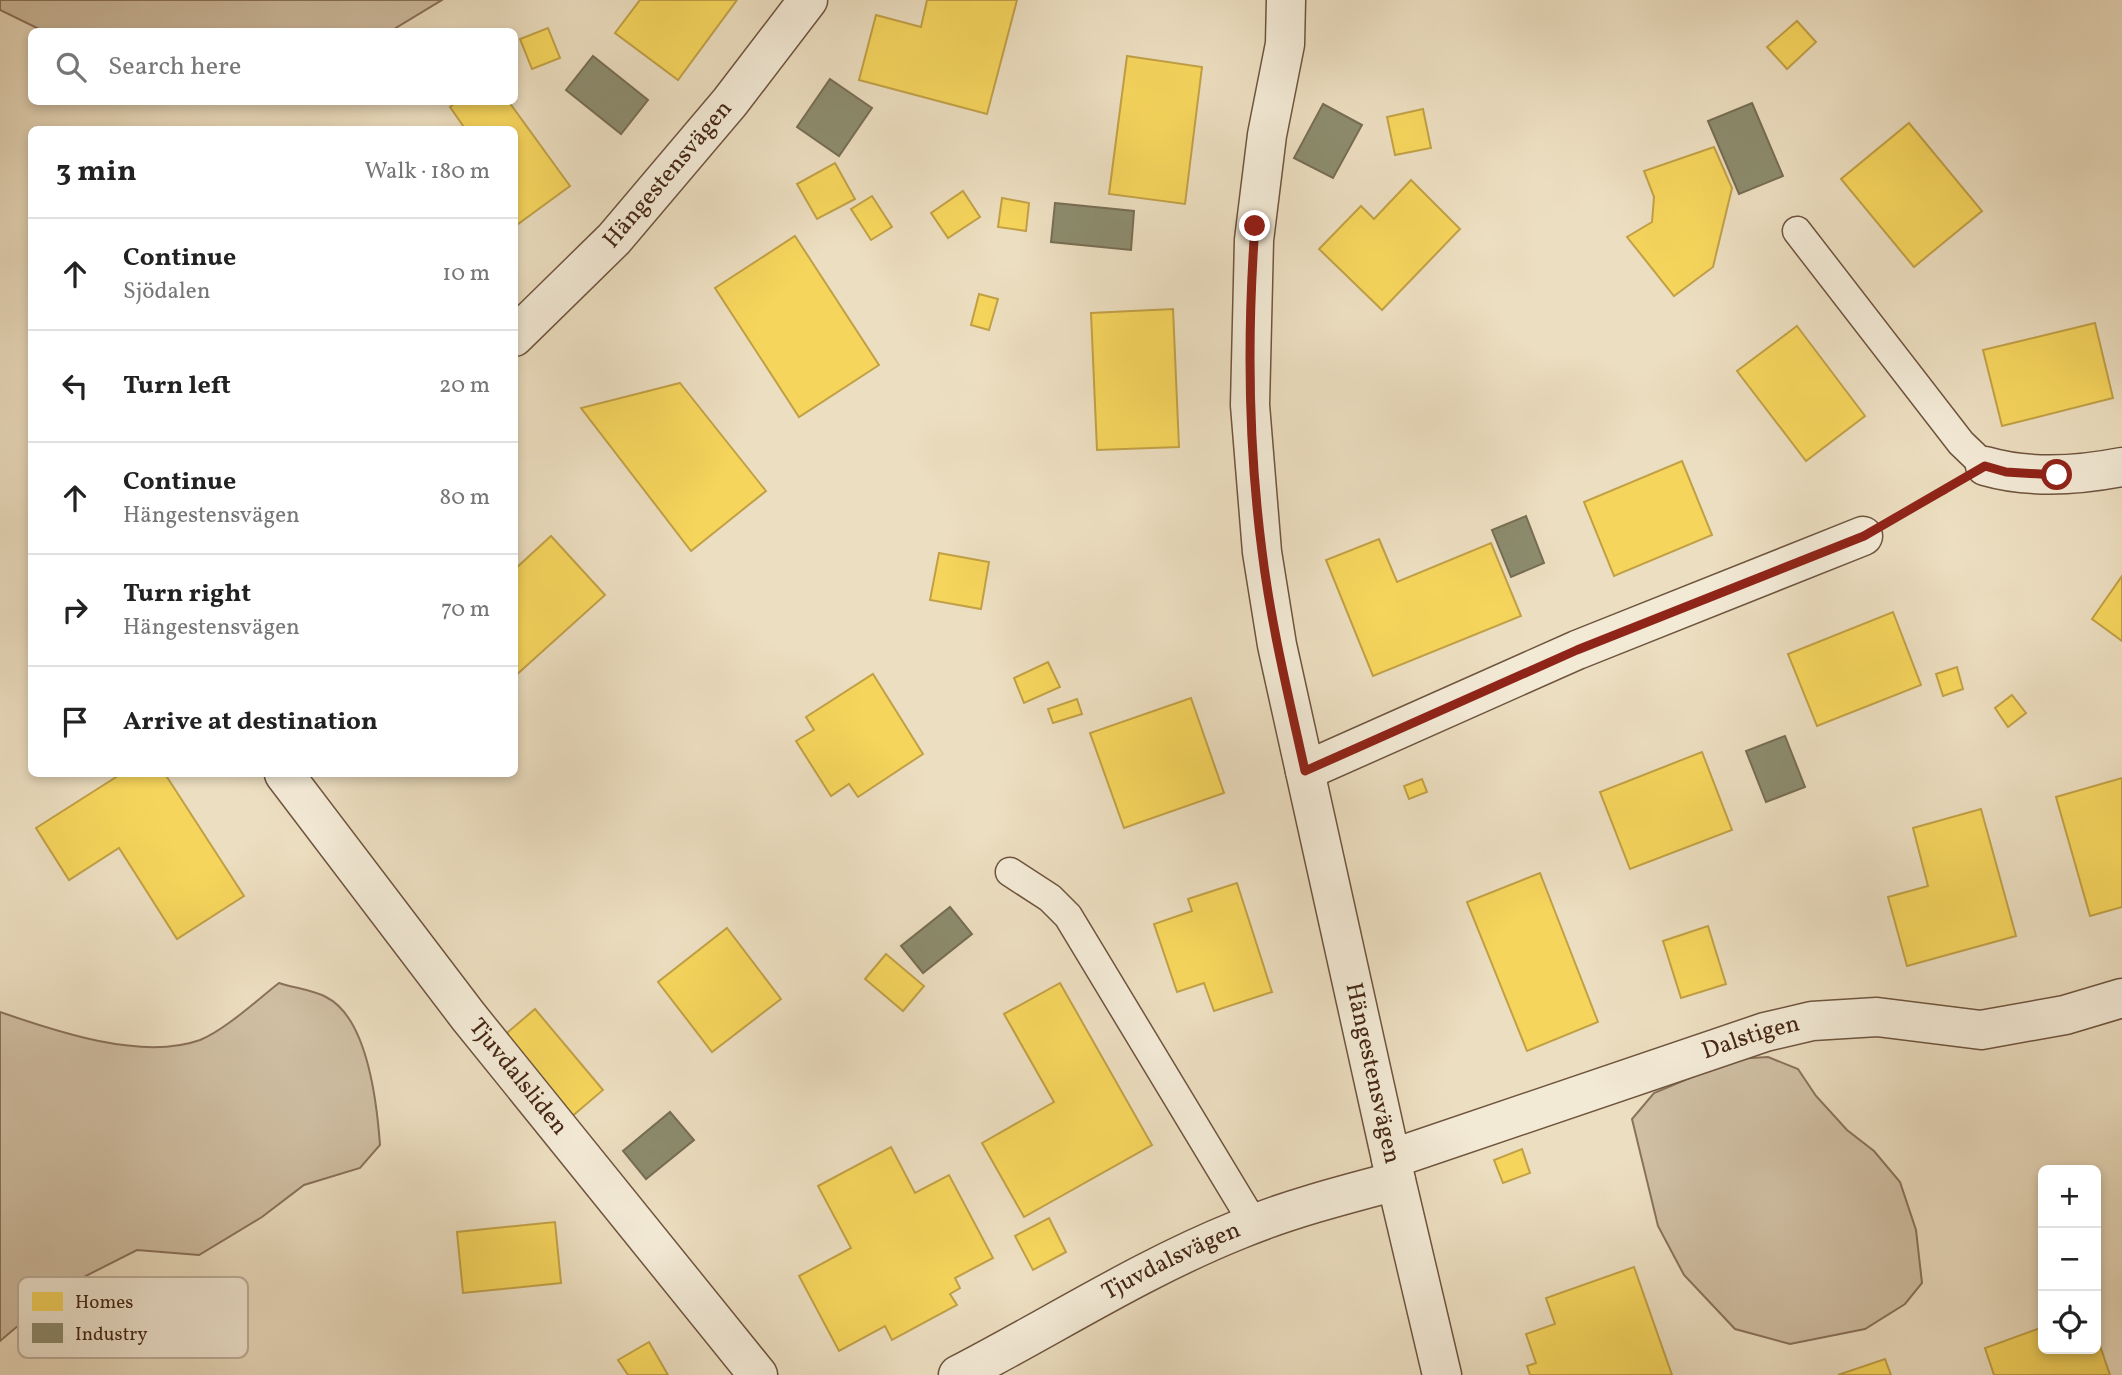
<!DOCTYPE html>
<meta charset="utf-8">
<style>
:root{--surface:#fff;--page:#f2f2f2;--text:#222;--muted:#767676;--line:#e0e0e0}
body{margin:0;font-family:Vollkorn,serif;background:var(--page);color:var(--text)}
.controls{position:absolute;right:21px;bottom:21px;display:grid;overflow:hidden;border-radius:10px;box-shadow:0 4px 10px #0003}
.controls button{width:63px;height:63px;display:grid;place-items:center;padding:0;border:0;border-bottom:2px solid var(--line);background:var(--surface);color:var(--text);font:35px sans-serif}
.stop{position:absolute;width:21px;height:21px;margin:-16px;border:5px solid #8f2418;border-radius:50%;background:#fff}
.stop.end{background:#8f2418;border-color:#fff;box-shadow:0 2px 7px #0008}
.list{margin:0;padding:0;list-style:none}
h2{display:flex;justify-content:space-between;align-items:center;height:91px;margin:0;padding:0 28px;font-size:30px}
h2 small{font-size:23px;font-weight:400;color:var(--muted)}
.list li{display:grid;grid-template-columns:46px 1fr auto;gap:21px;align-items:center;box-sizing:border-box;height:112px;padding:0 28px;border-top:2px solid var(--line)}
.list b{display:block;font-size:26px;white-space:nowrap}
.list p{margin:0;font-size:23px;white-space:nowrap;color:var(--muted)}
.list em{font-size:23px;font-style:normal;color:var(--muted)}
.icon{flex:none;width:38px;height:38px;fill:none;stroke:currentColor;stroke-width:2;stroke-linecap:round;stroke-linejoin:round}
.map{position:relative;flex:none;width:2122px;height:1375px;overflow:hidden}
.search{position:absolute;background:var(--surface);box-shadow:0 4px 10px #0003;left:28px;top:28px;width:490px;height:77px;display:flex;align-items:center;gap:18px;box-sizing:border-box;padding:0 24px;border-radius:10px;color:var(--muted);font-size:26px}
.panel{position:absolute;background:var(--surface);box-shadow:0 4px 10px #0003;left:28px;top:126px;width:490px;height:651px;border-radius:10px}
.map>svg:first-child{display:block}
.green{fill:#d0bfa3;stroke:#8a725b;stroke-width:2}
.homes{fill:#f6d55c;stroke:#c1a046;stroke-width:2}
.industry{fill:#8c8c6e;stroke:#776d53;stroke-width:2}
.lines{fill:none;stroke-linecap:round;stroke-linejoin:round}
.service-casing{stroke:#6f543e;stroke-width:31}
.minor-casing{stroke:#6f543e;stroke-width:41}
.path{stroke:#452613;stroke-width:4.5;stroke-dasharray:5 3.5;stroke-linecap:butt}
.service{stroke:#f3ead6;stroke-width:28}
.minor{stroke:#f3ead6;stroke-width:38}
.route{stroke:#8f2418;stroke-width:9}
.labels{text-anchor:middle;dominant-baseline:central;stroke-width:7;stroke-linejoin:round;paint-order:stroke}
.street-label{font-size:24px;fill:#452613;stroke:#f3ead6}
.key{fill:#f3ead6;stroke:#bfaf9c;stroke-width:2}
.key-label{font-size:19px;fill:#452613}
</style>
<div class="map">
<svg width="2122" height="1375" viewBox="0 0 2122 1375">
<rect width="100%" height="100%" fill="#ecdec0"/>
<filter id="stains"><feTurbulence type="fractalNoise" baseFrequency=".00286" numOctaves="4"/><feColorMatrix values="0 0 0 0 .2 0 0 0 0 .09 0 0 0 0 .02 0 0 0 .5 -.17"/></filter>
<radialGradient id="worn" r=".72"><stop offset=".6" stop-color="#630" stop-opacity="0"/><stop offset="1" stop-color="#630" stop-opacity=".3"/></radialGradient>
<!-- green -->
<g class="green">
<path d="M0,0H442L394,29L375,32L61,31L41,30L0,10Z"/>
<path d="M279,983C294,988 313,990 326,997C368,1018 377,1104 380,1145L360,1168L304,1185L262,1217L199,1255L137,1250L64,1287L0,1341V1012C55,1031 142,1061 200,1040C225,1030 257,1000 279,983Z"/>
<path d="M1768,1057L1798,1069L1816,1096L1847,1130L1874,1151L1900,1182L1916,1230L1922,1283L1905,1304L1865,1329L1790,1344L1735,1329L1684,1275L1658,1226L1632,1119L1654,1093L1735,1059Z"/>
</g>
<!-- homes -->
<g class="homes">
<path d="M640,0H737L678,80L615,33Z"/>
<path d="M927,0H1017L987,114L859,80L876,15L921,27Z"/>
<path d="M1797,21L1816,42L1787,69L1767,47Z"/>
<path d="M548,28L560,58L532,69L520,39Z"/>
<path d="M1127,56L1202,67L1185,204L1109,194Z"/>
<path d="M457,102H509L570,186L514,227V130H466L450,107Z"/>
<path d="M1423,109L1431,148L1395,155L1387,117Z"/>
<path d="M1909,123L1982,211L1914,267L1841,179Z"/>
<path d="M1714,147L1732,188L1713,267L1674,296L1627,237L1652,222L1654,197L1644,171Z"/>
<path d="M835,163L855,199L817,219L797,184Z"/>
<path d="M1411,180L1460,229L1382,310L1319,249L1361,206L1374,219Z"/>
<path d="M963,191L980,217L948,238L931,213Z"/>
<path d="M872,196L892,227L871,240L851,209Z"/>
<path d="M1002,198L1029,203L1026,231L998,227Z"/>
<path d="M795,236L879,365L799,417L715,288Z"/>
<path d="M979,294L998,299L989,330L971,325Z"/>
<path d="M1173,309L1179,447L1097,450L1091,313Z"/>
<path d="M2095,323L2113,398L2002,426L1983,350Z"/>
<path d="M1797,326L1865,416L1806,461L1737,371Z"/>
<path d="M680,383L766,491L691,551L581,408Z"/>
<path d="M1682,461L1712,535L1614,576L1584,502Z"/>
<path d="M551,536L605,595L514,677V570Z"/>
<path d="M1379,539L1397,582L1491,543L1521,616L1373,676L1326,560Z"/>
<path d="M939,553L989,562L981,609L930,600Z"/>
<path d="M2122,576V641L2092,619Z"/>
<path d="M1893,612L1921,685L1817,726L1788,654Z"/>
<path d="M1048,662L1060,687L1024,703L1014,678Z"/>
<path d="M1957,667L1963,689L1943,696L1936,674Z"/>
<path d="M873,674L923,754L858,797L849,784L831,796L796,741L814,730L806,717Z"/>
<path d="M2012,695L2026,713L2008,727L1995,708Z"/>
<path d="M1191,698L1224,793L1124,828L1090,733Z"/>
<path d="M1077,699L1082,714L1053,723L1048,709Z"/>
<path d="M1702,752L1732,830L1630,869L1600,792Z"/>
<path d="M121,774H165L244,896L177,939L119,848L69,880L36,828Z"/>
<path d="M2122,778V907L2090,916L2056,797Z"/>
<path d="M1422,779L1427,792L1409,799L1404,786Z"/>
<path d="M1981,809L2016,936L1907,966L1888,897L1928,886L1913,828Z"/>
<path d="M1540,873L1598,1022L1527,1051L1467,902Z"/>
<path d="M1237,883L1272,992L1214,1011L1204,983L1177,992L1154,924L1192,911L1188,899Z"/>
<path d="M1708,926L1726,984L1681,998L1663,941Z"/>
<path d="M727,928L781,999L712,1052L658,982Z"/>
<path d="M886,954L924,986L903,1011L865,979Z"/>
<path d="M1060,983L1152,1145L1024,1217L982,1143L1054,1102L1004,1014Z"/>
<path d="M535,1009L603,1090L570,1118L501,1038Z"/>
<path d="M891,1147L915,1193L949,1175L993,1258L955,1278L960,1288L950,1294L957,1305L892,1340L885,1326L839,1351L799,1276L851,1248L818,1186Z"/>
<path d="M1522,1149L1530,1173L1503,1183L1494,1160Z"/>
<path d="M1049,1218L1066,1252L1033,1270L1015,1236Z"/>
<path d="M555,1222L561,1283L463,1293L457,1232Z"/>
<path d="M1634,1267L1672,1375H1530L1527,1366L1536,1363L1526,1334L1555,1324L1546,1298Z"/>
<path d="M2043,1327V1349H2096L2097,1337L2110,1375H1994L1985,1348Z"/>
<path d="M649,1342L668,1375H628L618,1360Z"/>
<path d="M1885,1359L1891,1375H1838Z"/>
</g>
<!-- industry -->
<g class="industry">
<path d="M593,56L648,100L621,134L566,90Z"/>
<path d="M830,79L872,108L839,156L797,127Z"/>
<path d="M1752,103L1783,176L1739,194L1708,121Z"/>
<path d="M1323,104L1362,125L1333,178L1294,158Z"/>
<path d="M1055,203L1134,211L1131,250L1051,242Z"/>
<path d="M1526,516L1544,563L1511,577L1492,530Z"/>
<path d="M1785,736L1805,787L1766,802L1746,751Z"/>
<path d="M950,907L972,934L923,973L901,946Z"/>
<path d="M670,1112L694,1140L646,1179L623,1151Z"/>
</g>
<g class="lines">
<defs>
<g id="service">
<path d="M1797,231L1961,443L1985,466"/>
<path d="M1010,872L1050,898L1068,916L1254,1224"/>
</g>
<g id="minor">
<path id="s1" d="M1286,0L1285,44L1267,135L1254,240L1250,405L1262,552L1277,645L1391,1159L1442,1375"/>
<path id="s2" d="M514,337L614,239L730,102L808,0"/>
<path d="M1985,466C2030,479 2076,476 2122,467"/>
<path d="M1305,771L1577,650L1863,536"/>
<path id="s3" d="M284,774L468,1016L758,1375"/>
<path id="s4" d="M1391,1159L1765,1032L1812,1021L1877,1017L1981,1030L2065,1015L2122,998"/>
<path id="s5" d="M958,1375C1051,1327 1141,1269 1238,1230C1289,1209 1343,1195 1396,1181"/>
</g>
</defs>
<!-- service casing -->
<use href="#service" class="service-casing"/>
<!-- minor casing -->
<use href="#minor" class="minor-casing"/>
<!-- path -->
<path class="path" d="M1904,514L1946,491"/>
<!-- service -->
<use href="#service" class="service"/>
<!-- minor -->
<use href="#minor" class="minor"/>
</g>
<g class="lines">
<!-- route -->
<path class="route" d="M1255,226C1247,335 1248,443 1262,551C1271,625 1289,698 1305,771L1577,650L1864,536L1985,466L2006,472L2057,475"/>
</g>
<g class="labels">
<!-- street labels -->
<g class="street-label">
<text stroke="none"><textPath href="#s2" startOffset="224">Hängestensvägen</textPath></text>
<text stroke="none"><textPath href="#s4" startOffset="380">Dalstigen</textPath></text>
<text stroke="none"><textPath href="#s1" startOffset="1088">Hängestensvägen</textPath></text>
<text stroke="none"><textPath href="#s3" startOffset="383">Tjuvdalsliden</textPath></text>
<text stroke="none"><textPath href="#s5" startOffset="242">Tjuvdalsvägen</textPath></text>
</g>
</g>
<!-- legend -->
<rect x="18" y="1277" width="230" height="81" rx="10" class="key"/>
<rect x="32" y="1292" width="31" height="19" fill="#f6d55c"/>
<rect x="32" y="1323" width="31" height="20" fill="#8c8c6e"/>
<g class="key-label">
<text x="75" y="1308">Homes</text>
<text x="75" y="1340">Industry</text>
</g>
<rect width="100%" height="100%" filter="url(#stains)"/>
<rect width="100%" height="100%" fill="url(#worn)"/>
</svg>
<div class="controls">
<button>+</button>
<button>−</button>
<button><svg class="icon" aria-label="locate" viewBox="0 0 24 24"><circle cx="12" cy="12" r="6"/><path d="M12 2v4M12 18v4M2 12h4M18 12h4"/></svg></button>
</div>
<div class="stop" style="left:2057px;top:475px"></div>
<div class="stop end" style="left:1255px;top:226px"></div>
<div class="search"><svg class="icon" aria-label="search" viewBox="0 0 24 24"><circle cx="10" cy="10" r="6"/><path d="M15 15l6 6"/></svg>Search here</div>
<section class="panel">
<h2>3 min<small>Walk · 180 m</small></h2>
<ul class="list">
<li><svg class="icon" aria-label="ahead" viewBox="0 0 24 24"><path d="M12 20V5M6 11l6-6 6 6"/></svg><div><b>Continue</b><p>Sjödalen</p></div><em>10 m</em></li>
<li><svg class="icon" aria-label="left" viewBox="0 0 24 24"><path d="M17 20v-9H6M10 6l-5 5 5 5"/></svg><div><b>Turn left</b></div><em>20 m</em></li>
<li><svg class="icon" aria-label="ahead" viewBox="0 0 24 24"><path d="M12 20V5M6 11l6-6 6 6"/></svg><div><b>Continue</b><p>Hängestensvägen</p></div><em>80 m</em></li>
<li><svg class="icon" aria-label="right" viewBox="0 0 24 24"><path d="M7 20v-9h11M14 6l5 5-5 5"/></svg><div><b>Turn right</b><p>Hängestensvägen</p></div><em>70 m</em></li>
<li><svg class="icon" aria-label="arrive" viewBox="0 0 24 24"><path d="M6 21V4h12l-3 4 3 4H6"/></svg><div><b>Arrive at destination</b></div></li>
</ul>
</section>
</div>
